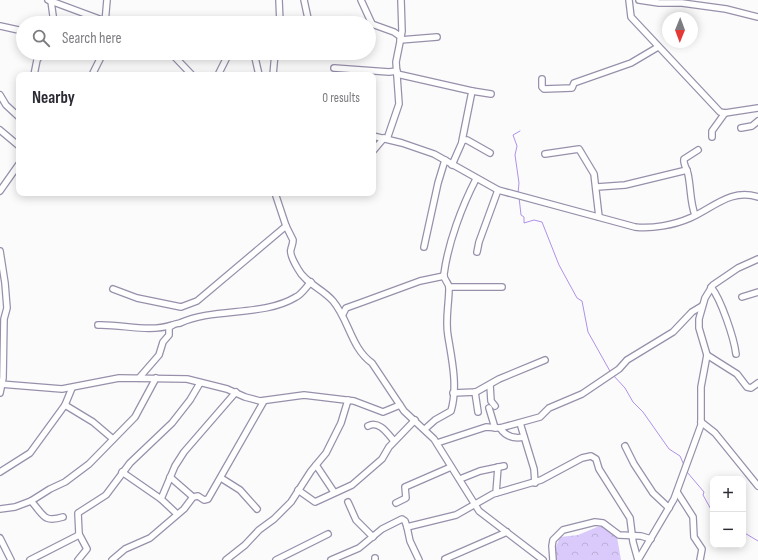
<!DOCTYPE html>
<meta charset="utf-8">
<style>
:root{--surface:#fff;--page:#f2f2f3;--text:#2b2b33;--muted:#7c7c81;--line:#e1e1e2}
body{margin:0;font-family:"Sofia Sans Condensed",sans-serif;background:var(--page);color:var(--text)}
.controls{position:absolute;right:12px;bottom:12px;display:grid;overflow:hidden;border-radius:8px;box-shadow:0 2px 10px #0003}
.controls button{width:36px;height:36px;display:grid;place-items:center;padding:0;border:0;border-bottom:1px solid var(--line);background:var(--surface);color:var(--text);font:20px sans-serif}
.compass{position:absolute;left:662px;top:12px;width:36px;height:36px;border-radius:50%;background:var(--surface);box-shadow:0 2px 10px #0003;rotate:181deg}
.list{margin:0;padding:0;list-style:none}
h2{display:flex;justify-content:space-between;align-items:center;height:52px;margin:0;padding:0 16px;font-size:17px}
h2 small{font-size:13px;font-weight:400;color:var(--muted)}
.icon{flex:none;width:22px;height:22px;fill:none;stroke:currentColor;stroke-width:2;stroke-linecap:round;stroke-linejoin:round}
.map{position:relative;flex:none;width:758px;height:560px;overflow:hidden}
.search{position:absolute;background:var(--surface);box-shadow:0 2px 10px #0003;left:16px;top:16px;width:360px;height:44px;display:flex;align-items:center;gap:10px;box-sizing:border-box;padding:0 14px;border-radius:22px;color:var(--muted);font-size:15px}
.panel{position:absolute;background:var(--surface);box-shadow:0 2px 10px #0003;left:16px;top:72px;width:360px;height:124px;border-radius:8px}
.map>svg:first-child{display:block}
.forest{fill:url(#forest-crowns)}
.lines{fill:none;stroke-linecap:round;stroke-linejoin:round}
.stream{stroke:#b091e9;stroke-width:1}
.minor-casing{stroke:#9890ab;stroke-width:8}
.minor{stroke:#fff;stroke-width:5.5}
</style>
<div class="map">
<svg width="758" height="560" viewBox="0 0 758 560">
<defs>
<pattern id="forest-crowns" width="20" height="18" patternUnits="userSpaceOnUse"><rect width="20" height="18" fill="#d9cafb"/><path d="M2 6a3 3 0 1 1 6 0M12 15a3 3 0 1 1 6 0" fill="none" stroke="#bbaed8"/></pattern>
</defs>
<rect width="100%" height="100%" fill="#fbfbfb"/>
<!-- forest -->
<path class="forest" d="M604,526L617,537L621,560H555L556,547L560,537L578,535L597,527Z"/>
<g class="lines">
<!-- stream -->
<g class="stream">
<path d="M518,193L519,183L515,155L517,146L513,135L520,131"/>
<path d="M519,197L521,215L524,217V223L534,220L542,222L559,265L577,298L582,301L588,332L611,373"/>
<path d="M613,375L625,388L633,402L643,412L669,449L680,456L684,465"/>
<path d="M687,472L704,492L703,495L713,513"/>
<path d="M743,532L758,541"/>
</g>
<defs>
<g id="minor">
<path d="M48,0L110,23"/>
<path d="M279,0L280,23"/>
<path d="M304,0L309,23"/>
<path d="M361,0L372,24"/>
<path d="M629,0L631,17L720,112L725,113L758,108"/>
<path d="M639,0L659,3H682L726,9L758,17"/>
<path d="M51,1L54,23"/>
<path d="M105,23L107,0"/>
<path d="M250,23L251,21"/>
<path d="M369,23L394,32L401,37L396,62L399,104L387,139"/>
<path d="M0,26L23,31"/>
<path d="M401,37L402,31L401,0"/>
<path d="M400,40L437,37"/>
<path d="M171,53L192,75"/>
<path d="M254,53L259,75"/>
<path d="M334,68L389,72L397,71"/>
<path d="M397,74L472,91L462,141"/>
<path d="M34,75L37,60L42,53"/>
<path d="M92,75L103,53"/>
<path d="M218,75L229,53"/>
<path d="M273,75L275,53"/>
<path d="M542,79V87L544,89L572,88L574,83L631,63L658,47"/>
<path d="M472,91L491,94"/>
<path d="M0,95L6,105L19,117"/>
<path d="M741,128L752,126L758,121"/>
<path d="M0,130L19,146"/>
<path d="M373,136L402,143L434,154L498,190L635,227C652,229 674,225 690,218C713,208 731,188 758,197"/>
<path d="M712,137V131L725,113"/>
<path d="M373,151L384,138"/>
<path d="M545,154L579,149L594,174L599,217"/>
<path d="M452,165L463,140H467L490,153"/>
<path d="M597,187L625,185L687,170"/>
<path d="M0,191L19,164"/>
<path d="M275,193L286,226L293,240C293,244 292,245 291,249C289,254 295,264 298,269C305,283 323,289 333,301C349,320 351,348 372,363L404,411L434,439L479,511L543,560"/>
<path d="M695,215C690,202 691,188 688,174C687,169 683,164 684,159L698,150"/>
<path d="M424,247L438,183L445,160"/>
<path d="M0,251L5,283L7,308L4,319L3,378L0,393"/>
<path d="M477,252L479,242L498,190"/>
<path d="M449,287H502"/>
<path d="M711,287C721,299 734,338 736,354"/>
<path d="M113,289L137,298L181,307L197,301L286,226"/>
<path d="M742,297L758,292"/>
<path d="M343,314L346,308L360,303L420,281L444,276"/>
<path d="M98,325C123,324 148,333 172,325"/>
<path d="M707,355L737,374L747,387L751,388L758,383"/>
<path d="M139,378L159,355L163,342L169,335V328C172,324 175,324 180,323C215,307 263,317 296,297C302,294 306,287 311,282"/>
<path d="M0,384L62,389L119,378L187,379L227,389L245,397L260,401L304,395L354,401L383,412L400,405"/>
<path d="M490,385L491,401L495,406"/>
<path d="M475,392L478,412"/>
<path d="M453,393L476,392L499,379L545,360"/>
<path d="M65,405L93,422L113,439"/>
<path d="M489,408L495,428"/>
<path d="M701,422L715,433L758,486"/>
<path d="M520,423L534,469L535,483"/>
<path d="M368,426C379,420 388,434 394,441"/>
<path d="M500,428C506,437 514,439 524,437"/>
<path d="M425,429L435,420L451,411C458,387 452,360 448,336C445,320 449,304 449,288C449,282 443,280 444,274C448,243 462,206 476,179"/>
<path d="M437,443L486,427L500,428L540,417L549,408L582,394L619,369L627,360L673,332L692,312L702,306"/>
<path d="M625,446L634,464L653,493L669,508"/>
<path d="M316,465L334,492"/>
<path d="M0,472L30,453L65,405L72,388"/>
<path d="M122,472L161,499"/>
<path d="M170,477L193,497"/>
<path d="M221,478L240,490L257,509"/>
<path d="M460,479L480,471L504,466"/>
<path d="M298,490L315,502L352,485L382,459L389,447L415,420"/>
<path d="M677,492L693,517L694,537L702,549L700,560"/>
<path d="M496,493L498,467"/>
<path d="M31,501C44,515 43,523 63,517"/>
<path d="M348,502L356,520L373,537"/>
<path d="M396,503L406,498L405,487L451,467"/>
<path d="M0,509L15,507L31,501L50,489L65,482L89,464L135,417L156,378"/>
<path d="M177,514L161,499L175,466L184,452L236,392"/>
<path d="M407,527L456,515L493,494L541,480L582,458L591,456L596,459L599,469L630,518L633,542L638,560"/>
<path d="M0,538L11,560"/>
<path d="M375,558V560"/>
<path d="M445,559L507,532"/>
<path d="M30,560L77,536L79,534L78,513L106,495L130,463L172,423L190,400L200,383"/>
<path d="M78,560L87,549L79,534"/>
<path d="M112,560L125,549L150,538L184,509L193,497L198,496L204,500L208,499L264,401"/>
<path d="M226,560L245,545L259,530L274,519L291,502L311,471L326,453L341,423L348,400"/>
<path d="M276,560L328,534"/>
<path d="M331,560L359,548L382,529L402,519L405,521L407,527L410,541L419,560"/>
<path d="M553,560L552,546L553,540L563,530L595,522L603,523L619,535L641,536L651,539"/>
<path d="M638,560L674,499L701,425V387L707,355L699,328V319L705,298L713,285L738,268L758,259"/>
</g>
</defs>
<!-- minor casing -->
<use href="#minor" class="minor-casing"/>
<!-- minor -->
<use href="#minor" class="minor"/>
</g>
</svg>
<div class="controls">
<button>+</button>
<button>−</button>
</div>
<svg class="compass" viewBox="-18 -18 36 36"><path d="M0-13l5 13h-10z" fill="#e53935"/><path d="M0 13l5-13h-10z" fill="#7c7c81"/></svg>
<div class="search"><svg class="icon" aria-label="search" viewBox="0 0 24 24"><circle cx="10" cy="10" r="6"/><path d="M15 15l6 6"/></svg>Search here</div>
<section class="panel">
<h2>Nearby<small>0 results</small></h2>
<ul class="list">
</ul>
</section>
</div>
